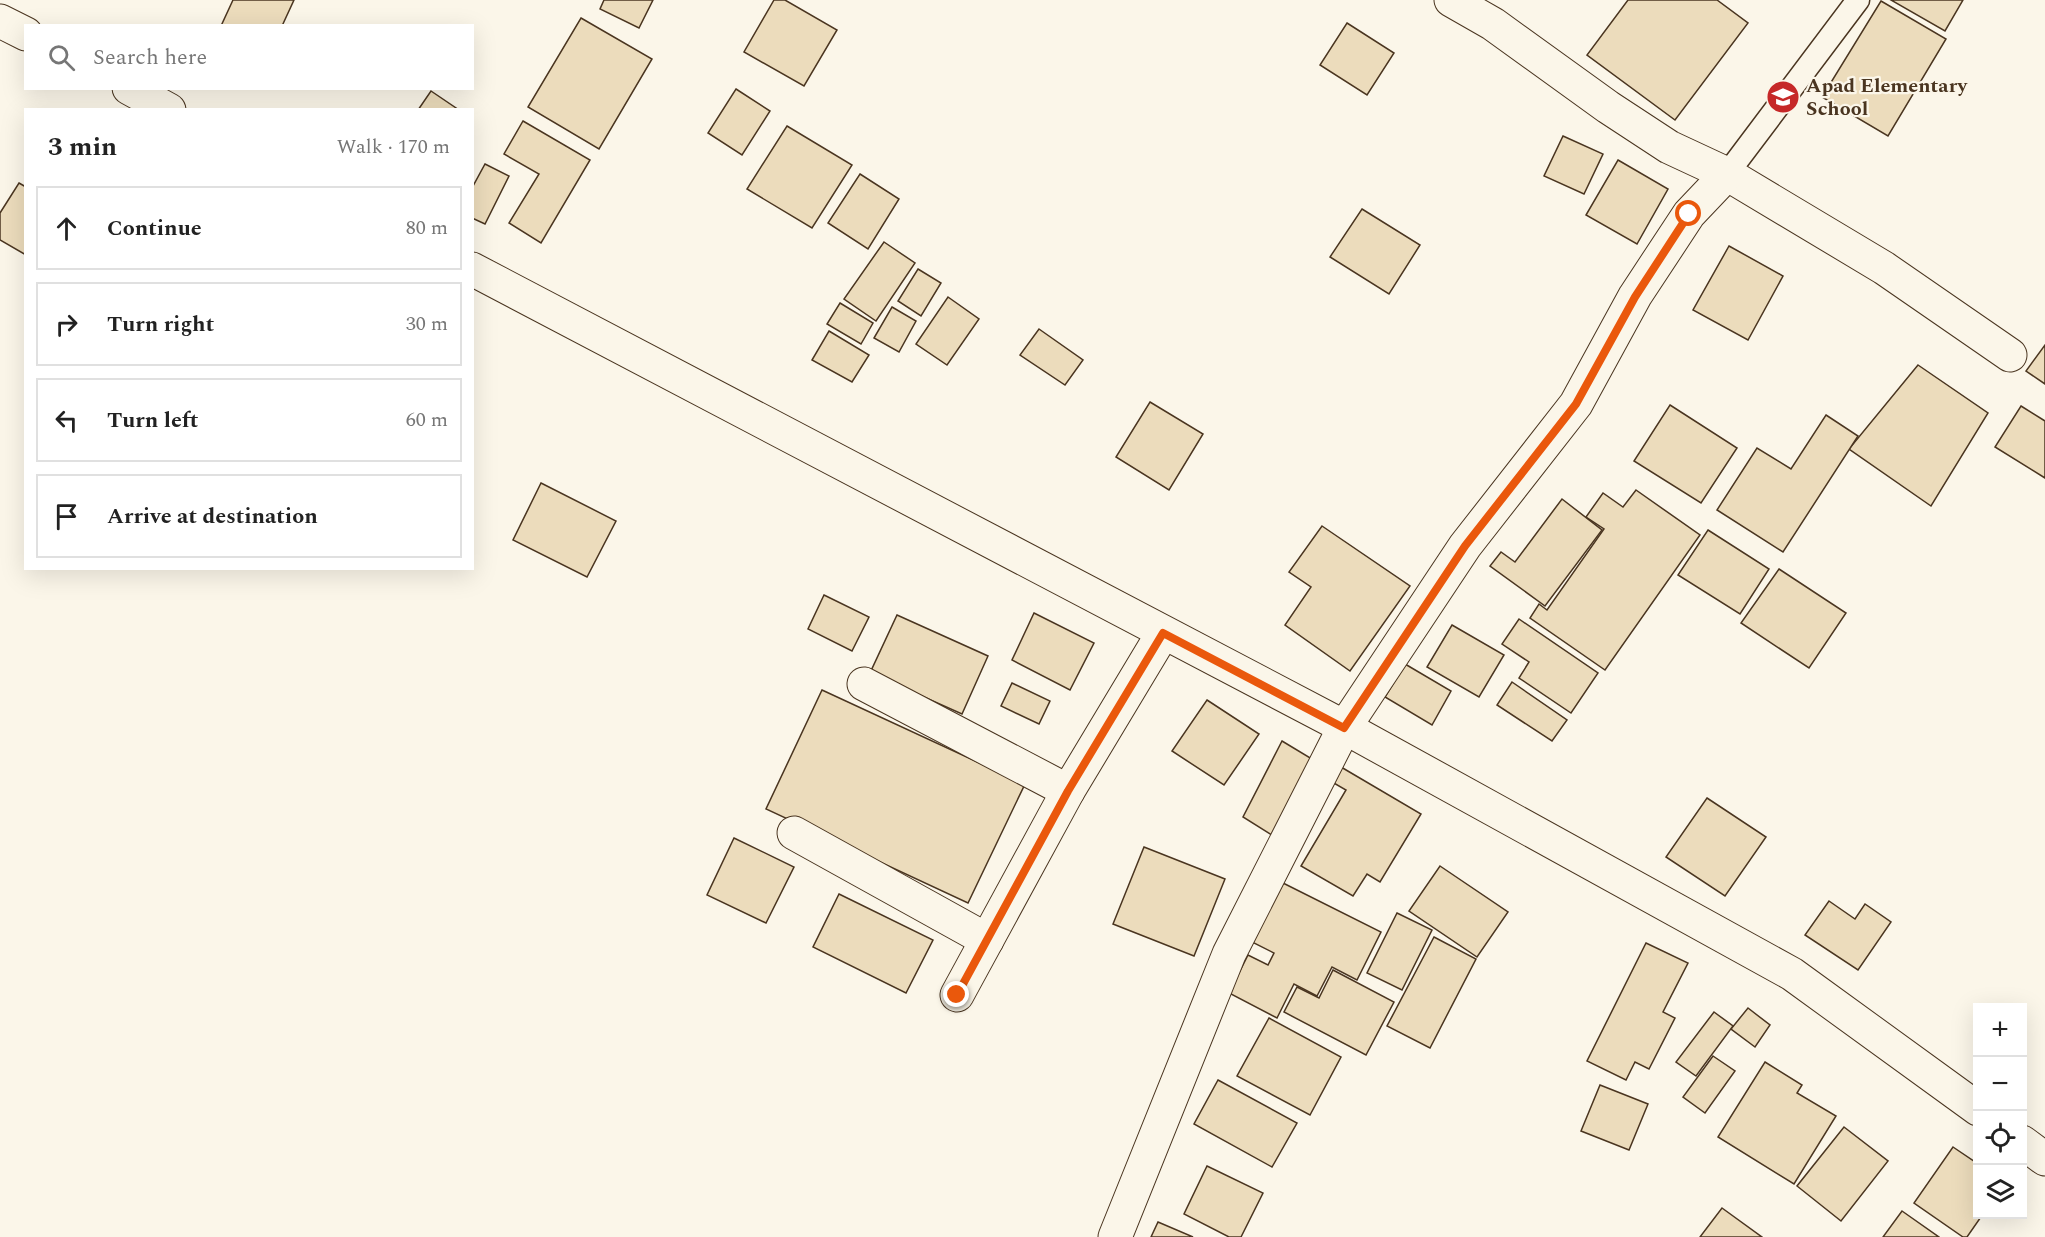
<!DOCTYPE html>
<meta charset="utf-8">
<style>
:root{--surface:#fff;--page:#f2f2f2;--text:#222;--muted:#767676;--line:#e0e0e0}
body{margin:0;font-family:Spectral,serif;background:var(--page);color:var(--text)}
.controls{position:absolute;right:18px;bottom:18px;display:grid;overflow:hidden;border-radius:0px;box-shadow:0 6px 24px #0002}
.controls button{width:54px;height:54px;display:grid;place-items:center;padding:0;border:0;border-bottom:2px solid var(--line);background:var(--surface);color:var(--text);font:30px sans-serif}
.stop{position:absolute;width:18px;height:18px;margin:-14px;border:4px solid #ea580c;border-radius:50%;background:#fff}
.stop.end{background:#ea580c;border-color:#fff;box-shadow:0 2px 6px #0008}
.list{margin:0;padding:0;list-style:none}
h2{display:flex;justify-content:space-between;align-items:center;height:78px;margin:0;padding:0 24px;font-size:26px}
h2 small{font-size:20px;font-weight:400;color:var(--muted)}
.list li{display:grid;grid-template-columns:39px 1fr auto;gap:18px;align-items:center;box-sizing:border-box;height:84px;margin:0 12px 12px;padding:0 12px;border:2px solid var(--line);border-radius:0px}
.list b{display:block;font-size:22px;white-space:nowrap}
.list em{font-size:20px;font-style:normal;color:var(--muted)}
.icon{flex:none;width:33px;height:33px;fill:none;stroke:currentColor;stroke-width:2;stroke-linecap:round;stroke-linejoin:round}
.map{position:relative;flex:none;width:2045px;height:1237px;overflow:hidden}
.search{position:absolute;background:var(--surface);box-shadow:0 6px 24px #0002;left:24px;top:24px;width:450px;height:66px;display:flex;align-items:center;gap:15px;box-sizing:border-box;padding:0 21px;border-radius:0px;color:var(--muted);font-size:22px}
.panel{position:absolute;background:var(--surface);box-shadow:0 6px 24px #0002;left:24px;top:108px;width:450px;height:462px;border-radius:0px}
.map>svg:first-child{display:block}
.building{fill:#ecdcbc;stroke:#4a3520;stroke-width:1.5}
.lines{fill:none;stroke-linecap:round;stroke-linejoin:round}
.service-casing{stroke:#4a3520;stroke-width:25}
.minor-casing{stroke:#4a3520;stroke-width:35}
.tertiary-casing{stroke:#4a3520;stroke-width:35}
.service{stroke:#fbf6e9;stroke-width:22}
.minor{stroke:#fbf6e9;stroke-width:33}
.tertiary{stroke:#fbf6e9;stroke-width:33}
.route{stroke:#ea580c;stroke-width:8}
.labels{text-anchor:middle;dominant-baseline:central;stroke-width:4.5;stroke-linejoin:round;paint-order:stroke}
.poi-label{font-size:20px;font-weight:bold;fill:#4a3520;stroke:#fbf6e9;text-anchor:start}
</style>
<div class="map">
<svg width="2045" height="1237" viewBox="0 0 2045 1237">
<rect width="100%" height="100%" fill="#fbf6e9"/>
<!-- building -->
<g class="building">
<path d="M233,0H294L282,26H221Z"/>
<path d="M604,0H653L639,28L600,9Z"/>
<path d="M774,0H785L837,30L804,86L744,52Z"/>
<path d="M1628,0H1717L1748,23L1675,120L1587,55Z"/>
<path d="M1891,0H1963L1945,31Z"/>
<path d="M1881,1L1946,39L1888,136L1822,97Z"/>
<path d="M581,18L652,59L599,149L528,107Z"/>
<path d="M1347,23L1394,53L1367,95L1320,65Z"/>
<path d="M736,89L770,111L742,155L708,133Z"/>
<path d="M431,91L459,110H418Z"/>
<path d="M523,121L590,160L541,243L509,223L539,174L504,154Z"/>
<path d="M787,126L852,165L812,228L747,189Z"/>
<path d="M1563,136L1603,154L1584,194L1544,176Z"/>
<path d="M1618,160L1668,189L1637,244L1586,215Z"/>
<path d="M485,164L509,176L485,224L472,218V188Z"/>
<path d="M860,174L899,199L868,249L828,223Z"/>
<path d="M19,183L26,187V255L0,240V213Z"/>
<path d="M1362,209L1420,245L1389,294L1330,257Z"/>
<path d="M884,242L915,263L876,321L844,299Z"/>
<path d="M1729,246L1783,276L1748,340L1693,310Z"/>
<path d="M918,269L941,283L921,316L898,301Z"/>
<path d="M948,297L979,319L947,365L916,344Z"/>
<path d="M840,303L873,323L861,344L827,324Z"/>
<path d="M892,307L916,321L899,352L874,338Z"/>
<path d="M1039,329L1083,360L1065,385L1020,355Z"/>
<path d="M829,331L869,355L852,382L812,360Z"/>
<path d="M2045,345V384L2026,371Z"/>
<path d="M1918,365L1988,413L1931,506L1849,449Z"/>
<path d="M1150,402L1203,434L1169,490L1116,457Z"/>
<path d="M1670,405L1737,448L1701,503L1634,461Z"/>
<path d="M2021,406L2045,421V478L1995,447Z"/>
<path d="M1826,415L1858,436L1783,552L1717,510L1757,448L1791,469Z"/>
<path d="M541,483L616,521L587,577L513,540Z"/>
<path d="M1636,490L1700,535L1605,670L1530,618L1539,604L1547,610L1604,529L1586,517L1603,493L1623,507Z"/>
<path d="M1562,499L1602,530L1545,606L1490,566L1501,552L1515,562Z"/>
<path d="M1322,526L1410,586L1350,671L1285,625L1311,587L1289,572Z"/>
<path d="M1708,530L1769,569L1740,614L1678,575Z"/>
<path d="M1779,569L1846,613L1809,668L1741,623Z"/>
<path d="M824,595L869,617L852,651L808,629Z"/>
<path d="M1034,613L1094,643L1070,690L1012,660Z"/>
<path d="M897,615L988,656L962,714L870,673Z"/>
<path d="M1519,619L1598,673L1571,713L1519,678L1529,662L1502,644Z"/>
<path d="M1452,625L1504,655L1479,697L1427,667Z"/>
<path d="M1405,664L1451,691L1432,725L1385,697Z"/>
<path d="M1512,682L1567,720L1552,741L1497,705Z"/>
<path d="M1012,683L1050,701L1039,724L1001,706Z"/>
<path d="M822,690L1025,784L968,903L766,809Z"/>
<path d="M1207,700L1259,734L1224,785L1172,751Z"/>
<path d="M1282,741L1312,759L1275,837L1243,817Z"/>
<path d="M1341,767L1421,814L1380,882L1367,874L1353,896L1301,866L1346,790L1332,782Z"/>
<path d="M1707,798L1766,837L1725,896L1666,857Z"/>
<path d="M734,838L794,867L766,923L707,895Z"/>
<path d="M1144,847L1225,879L1194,956L1113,924Z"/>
<path d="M1440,866L1508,912L1477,957L1409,911Z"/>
<path d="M1279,881L1381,932L1357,980L1332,967L1317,996L1294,984L1277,1018L1229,993L1248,955L1268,965L1274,953L1248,940Z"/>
<path d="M839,894L933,940L906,993L813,947Z"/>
<path d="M1829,901L1855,919L1865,904L1891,922L1858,970L1805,935Z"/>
<path d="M1397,913L1432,930L1402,990L1367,973Z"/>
<path d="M1434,937L1476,959L1430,1048L1387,1026Z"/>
<path d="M1646,943L1688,963L1663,1012L1675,1018L1649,1069L1635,1062L1626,1080L1587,1061Z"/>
<path d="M1333,970L1394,1002L1366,1055L1284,1012L1297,987L1319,998Z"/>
<path d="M1748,1008L1770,1025L1755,1047L1731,1029Z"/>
<path d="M1714,1012L1733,1026L1696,1076L1676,1062Z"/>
<path d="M1269,1018L1341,1057L1310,1115L1237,1076Z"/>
<path d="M1713,1056L1735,1071L1705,1113L1683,1097Z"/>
<path d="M1765,1062L1802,1085L1797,1093L1836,1116L1794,1184L1718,1137Z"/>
<path d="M1218,1080L1297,1123L1272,1167L1194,1124Z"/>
<path d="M1600,1085L1648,1104L1629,1150L1581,1131Z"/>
<path d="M1844,1127L1888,1161L1841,1221L1797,1186Z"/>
<path d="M1953,1147L1978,1164V1214H1983L1967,1237H1963L1914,1203Z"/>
<path d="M1207,1166L1263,1193L1241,1237H1229L1184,1214Z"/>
<path d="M1722,1208L1762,1237H1700Z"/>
<path d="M1902,1211L1939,1237H1883Z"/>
<path d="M1158,1222L1193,1237H1151Z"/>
</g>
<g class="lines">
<defs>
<path id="service" d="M1727,174L1858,0"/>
<g id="minor">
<path d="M1451,0L1493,24L1608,107L1669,147L1727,174L1884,268L2010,355"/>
<path d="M864,684L1068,791L1163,633"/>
<path d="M794,833L987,940"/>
<path d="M957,995L1068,791"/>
<path d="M1115,1237L1229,954L1344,728L1465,546L1576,404L1635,296L1689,214L1727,174"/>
</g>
<g id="tertiary">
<path d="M0,21L26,34"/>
<path d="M129,88L169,110"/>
<path d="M472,269L1333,721L1792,974L1978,1109"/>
<path d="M2022,1142L2045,1159"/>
</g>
</defs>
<!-- service casing -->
<use href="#service" class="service-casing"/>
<!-- minor casing -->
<use href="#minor" class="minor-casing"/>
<!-- tertiary casing -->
<use href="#tertiary" class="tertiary-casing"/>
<!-- service -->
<use href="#service" class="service"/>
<!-- minor -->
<use href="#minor" class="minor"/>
<!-- tertiary -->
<use href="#tertiary" class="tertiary"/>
</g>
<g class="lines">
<!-- route -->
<path class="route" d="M957,995L1068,791L1163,633L1344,728L1465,546L1576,404L1635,297L1689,214"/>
</g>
<!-- icons -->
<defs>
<symbol id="school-disc" viewBox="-11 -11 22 22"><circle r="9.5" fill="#c62828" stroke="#fbf6e9"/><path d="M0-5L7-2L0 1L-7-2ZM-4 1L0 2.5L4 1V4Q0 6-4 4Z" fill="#fff"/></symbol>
</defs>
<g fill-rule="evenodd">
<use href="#school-disc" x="1764" y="78" width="38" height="38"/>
</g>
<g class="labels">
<!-- poi labels -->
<g class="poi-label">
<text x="1806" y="86">Apad Elementary<tspan x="1806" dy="23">School</tspan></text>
</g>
</g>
</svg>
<div class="controls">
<button>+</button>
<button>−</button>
<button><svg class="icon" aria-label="locate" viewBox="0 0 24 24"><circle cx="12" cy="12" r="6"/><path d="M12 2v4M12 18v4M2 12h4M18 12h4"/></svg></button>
<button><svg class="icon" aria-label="layers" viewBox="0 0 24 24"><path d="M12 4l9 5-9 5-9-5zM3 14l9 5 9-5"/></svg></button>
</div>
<div class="stop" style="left:1689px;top:214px"></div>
<div class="stop end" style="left:957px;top:995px"></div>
<div class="search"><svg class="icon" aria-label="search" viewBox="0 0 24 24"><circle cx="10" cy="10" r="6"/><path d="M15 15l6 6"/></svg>Search here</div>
<section class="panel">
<h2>3 min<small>Walk · 170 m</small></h2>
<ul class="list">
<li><svg class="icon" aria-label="ahead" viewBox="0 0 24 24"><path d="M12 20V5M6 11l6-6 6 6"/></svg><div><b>Continue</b></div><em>80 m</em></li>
<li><svg class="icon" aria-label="right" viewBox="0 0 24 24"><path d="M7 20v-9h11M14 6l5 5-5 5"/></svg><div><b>Turn right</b></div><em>30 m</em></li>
<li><svg class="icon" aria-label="left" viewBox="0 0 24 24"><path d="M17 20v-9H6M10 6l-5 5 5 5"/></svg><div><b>Turn left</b></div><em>60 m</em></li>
<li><svg class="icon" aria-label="arrive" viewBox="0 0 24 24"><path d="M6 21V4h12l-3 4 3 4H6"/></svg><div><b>Arrive at destination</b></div></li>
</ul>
</section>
</div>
